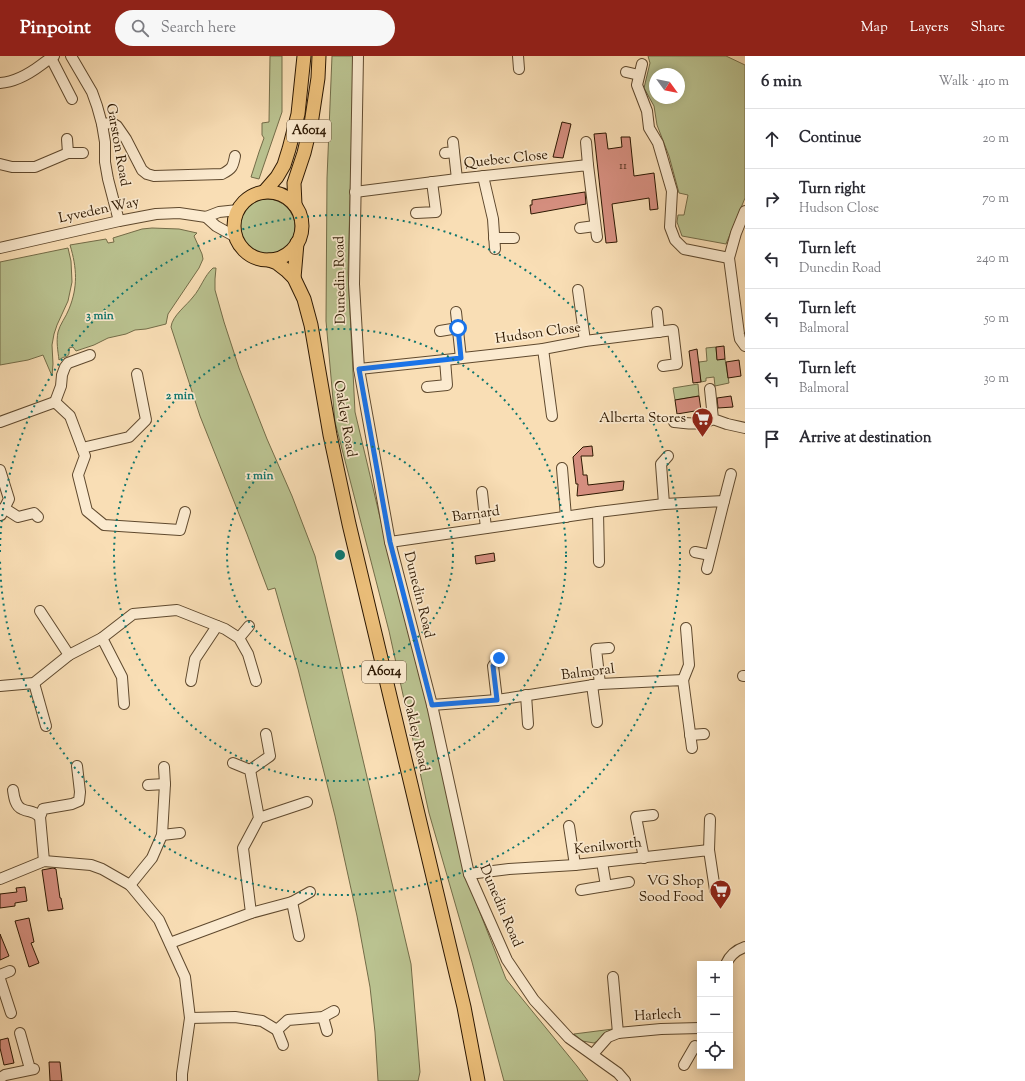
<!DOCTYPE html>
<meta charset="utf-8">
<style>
:root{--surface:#fff;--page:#f7f7f7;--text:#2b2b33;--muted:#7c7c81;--line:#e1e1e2;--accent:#8f2418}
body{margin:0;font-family:"Sorts Mill Goudy",serif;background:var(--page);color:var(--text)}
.controls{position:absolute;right:12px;bottom:12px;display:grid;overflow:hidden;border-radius:0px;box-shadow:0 2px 10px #0003}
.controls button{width:36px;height:36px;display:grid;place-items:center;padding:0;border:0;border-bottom:1px solid var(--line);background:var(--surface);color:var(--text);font:20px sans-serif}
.compass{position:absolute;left:649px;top:12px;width:36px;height:36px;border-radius:50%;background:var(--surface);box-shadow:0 2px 10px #0003;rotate:123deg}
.stop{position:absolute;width:12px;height:12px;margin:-9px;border:3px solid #1a73e8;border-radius:50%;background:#fff}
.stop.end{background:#1a73e8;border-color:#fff;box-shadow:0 1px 4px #0008}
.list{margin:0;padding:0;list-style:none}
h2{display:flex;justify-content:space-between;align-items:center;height:52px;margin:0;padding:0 16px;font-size:17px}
h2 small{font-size:13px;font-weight:400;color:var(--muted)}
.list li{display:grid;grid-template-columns:26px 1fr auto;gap:12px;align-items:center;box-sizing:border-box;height:60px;padding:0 16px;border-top:1px solid var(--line)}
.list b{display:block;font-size:15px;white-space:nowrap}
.list p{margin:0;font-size:13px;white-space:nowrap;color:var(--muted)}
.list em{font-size:13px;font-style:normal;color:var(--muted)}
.icon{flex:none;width:22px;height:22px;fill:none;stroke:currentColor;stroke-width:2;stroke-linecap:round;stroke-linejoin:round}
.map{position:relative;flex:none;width:745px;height:1025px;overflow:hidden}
header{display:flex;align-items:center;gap:24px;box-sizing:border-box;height:56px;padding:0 20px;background:var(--accent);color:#fff}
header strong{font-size:19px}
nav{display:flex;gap:22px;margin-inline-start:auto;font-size:14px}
.search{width:280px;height:36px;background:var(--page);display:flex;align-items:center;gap:10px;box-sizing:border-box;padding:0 14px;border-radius:22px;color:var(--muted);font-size:15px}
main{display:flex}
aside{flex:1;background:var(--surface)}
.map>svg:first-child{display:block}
.green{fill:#bac290;stroke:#736c48;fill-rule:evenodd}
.building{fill:#d68f80;stroke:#2c1701}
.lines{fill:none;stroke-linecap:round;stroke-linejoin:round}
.minor-casing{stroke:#5f492e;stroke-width:12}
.major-casing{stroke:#2c1701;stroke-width:15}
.minor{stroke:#fbeacf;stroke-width:10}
.major{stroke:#ecbf7a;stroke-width:13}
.route{stroke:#1a73e8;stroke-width:5}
.ring{fill:none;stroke:#0f766e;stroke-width:2;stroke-dasharray:2 4}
.labels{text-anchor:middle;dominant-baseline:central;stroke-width:3.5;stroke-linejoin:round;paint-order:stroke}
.number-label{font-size:12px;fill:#563521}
.shield{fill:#fbeacf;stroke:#6a563f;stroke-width:1}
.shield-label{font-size:13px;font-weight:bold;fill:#2c1701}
.street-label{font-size:14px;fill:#2c1701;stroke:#fbeacf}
.poi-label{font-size:14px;fill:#2c1701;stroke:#fbeacf;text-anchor:end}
.centre{fill:#0f766e;stroke:#fbeacf;stroke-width:2}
.ring-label{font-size:12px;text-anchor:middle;font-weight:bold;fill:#0f766e;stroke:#fbeacf;stroke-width:3.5;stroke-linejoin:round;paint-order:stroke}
</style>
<header>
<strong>Pinpoint</strong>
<div class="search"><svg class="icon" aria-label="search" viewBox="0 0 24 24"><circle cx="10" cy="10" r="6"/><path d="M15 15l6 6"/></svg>Search here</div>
<nav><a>Map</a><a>Layers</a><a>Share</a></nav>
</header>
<main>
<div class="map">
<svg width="745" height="1025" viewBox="0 0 745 1025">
<rect width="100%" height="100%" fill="#f9deb5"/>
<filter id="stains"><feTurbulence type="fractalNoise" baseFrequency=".005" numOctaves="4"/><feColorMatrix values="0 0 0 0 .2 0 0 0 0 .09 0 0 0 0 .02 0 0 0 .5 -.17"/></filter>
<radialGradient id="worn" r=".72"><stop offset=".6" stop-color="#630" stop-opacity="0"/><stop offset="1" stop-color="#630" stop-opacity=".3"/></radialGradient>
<!-- green -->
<g class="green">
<path d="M270,0H282V56L259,123L251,121L259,96L264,82L262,79V67L269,66Z"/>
<path d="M332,0H355L353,38L348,217L355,356L396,529L433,672L466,821L506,923L577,1010L588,1025H504L472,906L429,757L389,575L335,366L326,265L327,122Z"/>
<path d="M648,0H726L745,9V142L726,188L682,180L677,166L678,159H684L688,139L679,137L669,100L657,69L654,50L644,32L650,7ZM655,18H679V42H655Z"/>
<circle cx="267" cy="171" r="28"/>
<path d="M152,172L179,173L197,177L194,180L202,198L203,203L199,212L168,258L166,268L146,273L135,274L126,278L108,282L94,289L76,295L73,291L69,292C70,304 66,298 59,304C58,295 56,286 58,276C60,268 66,261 69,253C78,231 77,212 70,189L106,183L108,187L114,186L113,182L142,173Z"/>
<path d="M68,192L71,205L72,226L68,245L57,269L54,278L52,289L53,308L52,320L43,299L28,304L0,309V206Z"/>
<path d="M213,212H216L215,223V234L224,266L239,312L267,383L292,440L315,500L411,908L420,1016L418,1025H378L375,976L370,931L357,860L335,760L298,613L275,532L268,534L247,478L200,360L171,271C172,260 187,249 193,241C201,232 204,220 213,212Z"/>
<path d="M716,291L717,303H725L729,327L715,330L714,321L706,322V325L701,326L699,312V306L707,305L706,292Z"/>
<path d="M698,328L699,340L675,344L673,332Z"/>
<path d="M613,973L603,978L599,984L594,987L582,985L574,978Z"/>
</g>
<!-- building -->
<g class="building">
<path d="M562,66L571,68L563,102L553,101Z"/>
<path d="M606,77L608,93L622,91L621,81H630L634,120L654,117L658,153L650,154L649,142L612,148L617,186L606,187L594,78Z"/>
<path d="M585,136L586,148L531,158L530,149H532V144Z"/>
<path d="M724,290L725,303L717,304L716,291Z"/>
<path d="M697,293L701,326L693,327L689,295Z"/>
<path d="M739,304L741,320L728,322L726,306Z"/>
<path d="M699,340L701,354L677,358L675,344Z"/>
<path d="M731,340L733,351L718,352L717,342Z"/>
<path d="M592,390L593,400H581L583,416V419H587L588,429L624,425L623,434L577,440L578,428H576L573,401L583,391Z"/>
<path d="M494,497L495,505L476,508L475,500Z"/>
<path d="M53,812L56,813L60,842H61L63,853L48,855L42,814Z"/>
<path d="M25,831L27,845L15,847V850L0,852V838L17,836L16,832Z"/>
<path d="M29,862L34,886L31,887L39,907L29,911L15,865Z"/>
<path d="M0,878L9,900L0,904Z"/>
<path d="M8,982L14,1007L4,1009L0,992V984Z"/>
<path d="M49,1006H60L62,1025H50Z"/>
</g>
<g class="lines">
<defs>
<g id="minor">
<path d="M71,0L92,36L97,50L102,68L105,86V106L108,123L119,165"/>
<path d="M358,0L354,228L359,313L390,486L432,649L469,818L507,904L534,944L569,982L618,1017L625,1025"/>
<path d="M518,0L519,13"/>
<path d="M51,2L72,43"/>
<path d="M642,8L637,29L647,55L649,72L658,87L672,135L670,171L675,184L684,193L729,202"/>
<path d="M626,16L639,19"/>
<path d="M0,27C14,26 29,18 41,9C45,6 49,3 54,0"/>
<path d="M102,68L112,67L117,70L126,83L142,114L147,118L154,120L222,118C232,113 233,111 235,100"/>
<path d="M67,83L68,97"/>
<path d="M586,86L588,109"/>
<path d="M454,96L457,123"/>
<path d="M445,97L454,96L453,86"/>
<path d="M0,108L12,111H35L68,97H83"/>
<path d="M483,120L493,163L495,193"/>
<path d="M355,136L457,123L588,109L597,181"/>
<path d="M745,155L736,177L729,202L739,278L740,283L745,290"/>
<path d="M416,157L436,156L432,126"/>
<path d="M206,161L216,170L236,181"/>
<path d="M580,172L595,170"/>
<path d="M494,182H514"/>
<path d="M0,192L119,165L156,158L179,157L206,161L219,156L238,154"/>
<path d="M578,234L585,285"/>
<path d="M456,256L461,302"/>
<path d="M657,256L659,276"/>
<path d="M440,275L458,272"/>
<path d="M543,293L552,360"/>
<path d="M359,313L445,304L543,293L585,285L673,274L677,308L663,310"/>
<path d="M427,331L447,329L445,304"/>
<path d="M710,333L713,363L727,368L745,372"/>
<path d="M55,346L61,330L62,319L65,311L68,307L90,299"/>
<path d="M0,366L55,346L70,360L85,400L78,419L87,455L104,469L180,474L185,456"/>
<path d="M674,366C688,367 700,370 713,363"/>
<path d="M82,392L129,381L146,364L137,318"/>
<path d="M562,412L566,461"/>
<path d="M0,414L9,443L1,459H0"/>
<path d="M482,436L486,472"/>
<path d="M724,445L731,418"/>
<path d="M664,448L661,408L668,400"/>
<path d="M4,452L18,461L34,457L38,461"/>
<path d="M598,456L599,506"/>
<path d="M390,486L598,456L664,448L724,445L707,513"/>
<path d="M695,496L710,499"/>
<path d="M40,555L69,599"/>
<path d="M102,582L122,621L124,648"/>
<path d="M239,582L249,570"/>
<path d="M743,620H745"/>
<path d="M683,624L689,609L686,572"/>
<path d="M191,625L195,603L217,570"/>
<path d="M34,627L46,670"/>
<path d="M600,628L596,593L609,592"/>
<path d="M592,629L597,666"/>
<path d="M0,630L34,627L69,599L102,582L133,558L177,554L225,573L239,582L248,598L256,625"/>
<path d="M526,639L528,668"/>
<path d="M497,644L493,610L499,602"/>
<path d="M432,649L497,644L600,628L683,624L692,692"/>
<path d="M690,679L704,678"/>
<path d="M250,714L270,700L266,678"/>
<path d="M148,729L165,728"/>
<path d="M13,734C14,741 15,750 22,753C30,757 32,753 40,761"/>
<path d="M259,762L307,746"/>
<path d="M569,770L575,809"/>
<path d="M162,779L180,777"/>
<path d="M709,794L710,763"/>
<path d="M644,802L636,761L653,759"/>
<path d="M44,805L40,761L43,753L72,748L79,745L80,736L77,710"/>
<path d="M602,806L606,830"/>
<path d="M469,818L509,813L575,809L709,794L715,834"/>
<path d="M0,823L44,805L91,809L102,813L130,829L159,864L185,921L190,962L182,1018V1025"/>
<path d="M130,829L152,802L162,779L165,728L164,711"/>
<path d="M581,834L629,826"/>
<path d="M292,846L310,836"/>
<path d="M251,857L292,846L299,880"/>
<path d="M170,887L251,857L243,792L259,762L250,714L233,707"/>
<path d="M726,908C730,899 736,894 745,891"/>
<path d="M0,919L10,915"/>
<path d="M613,921L618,977"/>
<path d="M0,923L11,957"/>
<path d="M323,961L327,975"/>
<path d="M190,962L235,961L262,965L277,974L288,964L323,961L334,955"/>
<path d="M277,974L283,989"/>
<path d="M20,977L30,1013"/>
<path d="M593,998L608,981L618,977L661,973L700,972"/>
<path d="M684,1009L695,990L700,993"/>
<path d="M0,1022L5,1019L34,1013"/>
</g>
<g id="major">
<path d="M264,136L277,121L284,109L289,93L298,58L304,0"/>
<circle cx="268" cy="170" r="34"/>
<path d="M295,149L294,127L304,97L311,68L318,22L319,0"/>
<path d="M269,204L277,207L286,214L294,222L304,243L311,269L330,379L349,468L464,951L478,1025"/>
<path d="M294,222L297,187"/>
</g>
</defs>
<!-- minor casing -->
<use href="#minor" class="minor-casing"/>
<!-- major casing -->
<use href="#major" class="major-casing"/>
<!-- minor -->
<use href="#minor" class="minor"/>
<!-- major -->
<use href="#major" class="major"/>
</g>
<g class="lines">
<!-- route -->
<path class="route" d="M458,272L461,302L359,313L390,486L432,649L497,644L493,610L499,602"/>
</g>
<!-- distance rings -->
<g class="ring">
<circle cx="340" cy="499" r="113"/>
<circle cx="340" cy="499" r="226"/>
<path d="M0 496A340 340 0 1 1 0 502"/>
</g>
<!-- icons -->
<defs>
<symbol id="supermarket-pin" viewBox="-11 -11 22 30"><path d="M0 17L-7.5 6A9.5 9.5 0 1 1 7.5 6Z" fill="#8f2418" stroke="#fbeacf"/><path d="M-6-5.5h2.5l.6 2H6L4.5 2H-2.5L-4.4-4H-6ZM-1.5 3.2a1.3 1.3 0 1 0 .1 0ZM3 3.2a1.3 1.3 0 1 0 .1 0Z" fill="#fff"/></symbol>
</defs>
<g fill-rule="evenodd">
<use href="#supermarket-pin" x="690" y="350" width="25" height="34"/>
<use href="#supermarket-pin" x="708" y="822" width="25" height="34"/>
</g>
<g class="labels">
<!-- number labels -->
<g class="number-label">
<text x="623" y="110">11</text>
</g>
<!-- shield labels -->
<g class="shield">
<rect x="287" y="64" width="44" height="22" rx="3"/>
<rect x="362" y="605" width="44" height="22" rx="3"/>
</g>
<g class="shield-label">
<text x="309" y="75">A6014</text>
<text x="384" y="616">A6014</text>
</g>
<!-- street labels -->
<g class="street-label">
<text transform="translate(117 89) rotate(80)">Garston Road</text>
<text transform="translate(506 104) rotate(-6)">Quebec Close</text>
<text transform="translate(99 155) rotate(-12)">Lyveden Way</text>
<text transform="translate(341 224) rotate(-91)">Dunedin Road</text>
<text transform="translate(538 278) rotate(-8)">Hudson Close</text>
<text transform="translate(344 363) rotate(80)">Oakley Road</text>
<text transform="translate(476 459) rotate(-8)">Barnard</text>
<text transform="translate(418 539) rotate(76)">Dunedin Road</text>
<text transform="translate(588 617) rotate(-7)">Balmoral</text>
<text transform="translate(415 678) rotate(77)">Oakley Road</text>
<text transform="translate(608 791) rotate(-6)">Kenilworth</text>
<text transform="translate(500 850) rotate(67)">Dunedin Road</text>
<text transform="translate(658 960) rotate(-3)">Harlech</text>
</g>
<!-- poi labels -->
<g class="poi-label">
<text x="686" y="363">Alberta Stores</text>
<text x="704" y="826">VG Shop<tspan x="704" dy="16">Sood Food</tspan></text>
</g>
</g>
<circle cx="340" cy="499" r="6" class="centre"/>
<g class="ring-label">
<text x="100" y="263">3 min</text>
<text x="180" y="343">2 min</text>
<text x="260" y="423">1 min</text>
</g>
<rect width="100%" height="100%" filter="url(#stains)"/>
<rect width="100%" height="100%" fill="url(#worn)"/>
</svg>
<div class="controls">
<button>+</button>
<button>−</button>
<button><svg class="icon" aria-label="locate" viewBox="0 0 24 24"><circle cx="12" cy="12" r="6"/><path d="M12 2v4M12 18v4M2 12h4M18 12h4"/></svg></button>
</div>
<svg class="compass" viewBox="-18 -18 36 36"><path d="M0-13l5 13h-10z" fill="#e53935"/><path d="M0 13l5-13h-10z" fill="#7c7c81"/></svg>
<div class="stop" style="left:458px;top:272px"></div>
<div class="stop end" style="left:499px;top:602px"></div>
</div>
<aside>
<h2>6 min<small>Walk · 410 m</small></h2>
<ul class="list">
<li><svg class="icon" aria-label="ahead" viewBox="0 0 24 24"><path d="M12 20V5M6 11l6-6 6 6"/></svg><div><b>Continue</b></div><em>20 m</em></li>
<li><svg class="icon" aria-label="right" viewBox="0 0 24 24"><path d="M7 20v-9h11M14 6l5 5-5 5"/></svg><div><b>Turn right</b><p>Hudson Close</p></div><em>70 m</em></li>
<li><svg class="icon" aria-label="left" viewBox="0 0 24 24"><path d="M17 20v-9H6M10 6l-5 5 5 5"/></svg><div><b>Turn left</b><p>Dunedin Road</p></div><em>240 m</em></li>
<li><svg class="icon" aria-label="left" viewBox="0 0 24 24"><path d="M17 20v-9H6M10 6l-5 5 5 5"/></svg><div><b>Turn left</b><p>Balmoral</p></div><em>50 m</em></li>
<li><svg class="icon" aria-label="left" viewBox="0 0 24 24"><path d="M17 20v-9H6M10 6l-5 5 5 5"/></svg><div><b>Turn left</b><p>Balmoral</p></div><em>30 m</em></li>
<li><svg class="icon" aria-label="arrive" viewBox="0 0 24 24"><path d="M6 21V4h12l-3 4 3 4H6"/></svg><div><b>Arrive at destination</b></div></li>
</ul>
</aside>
</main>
